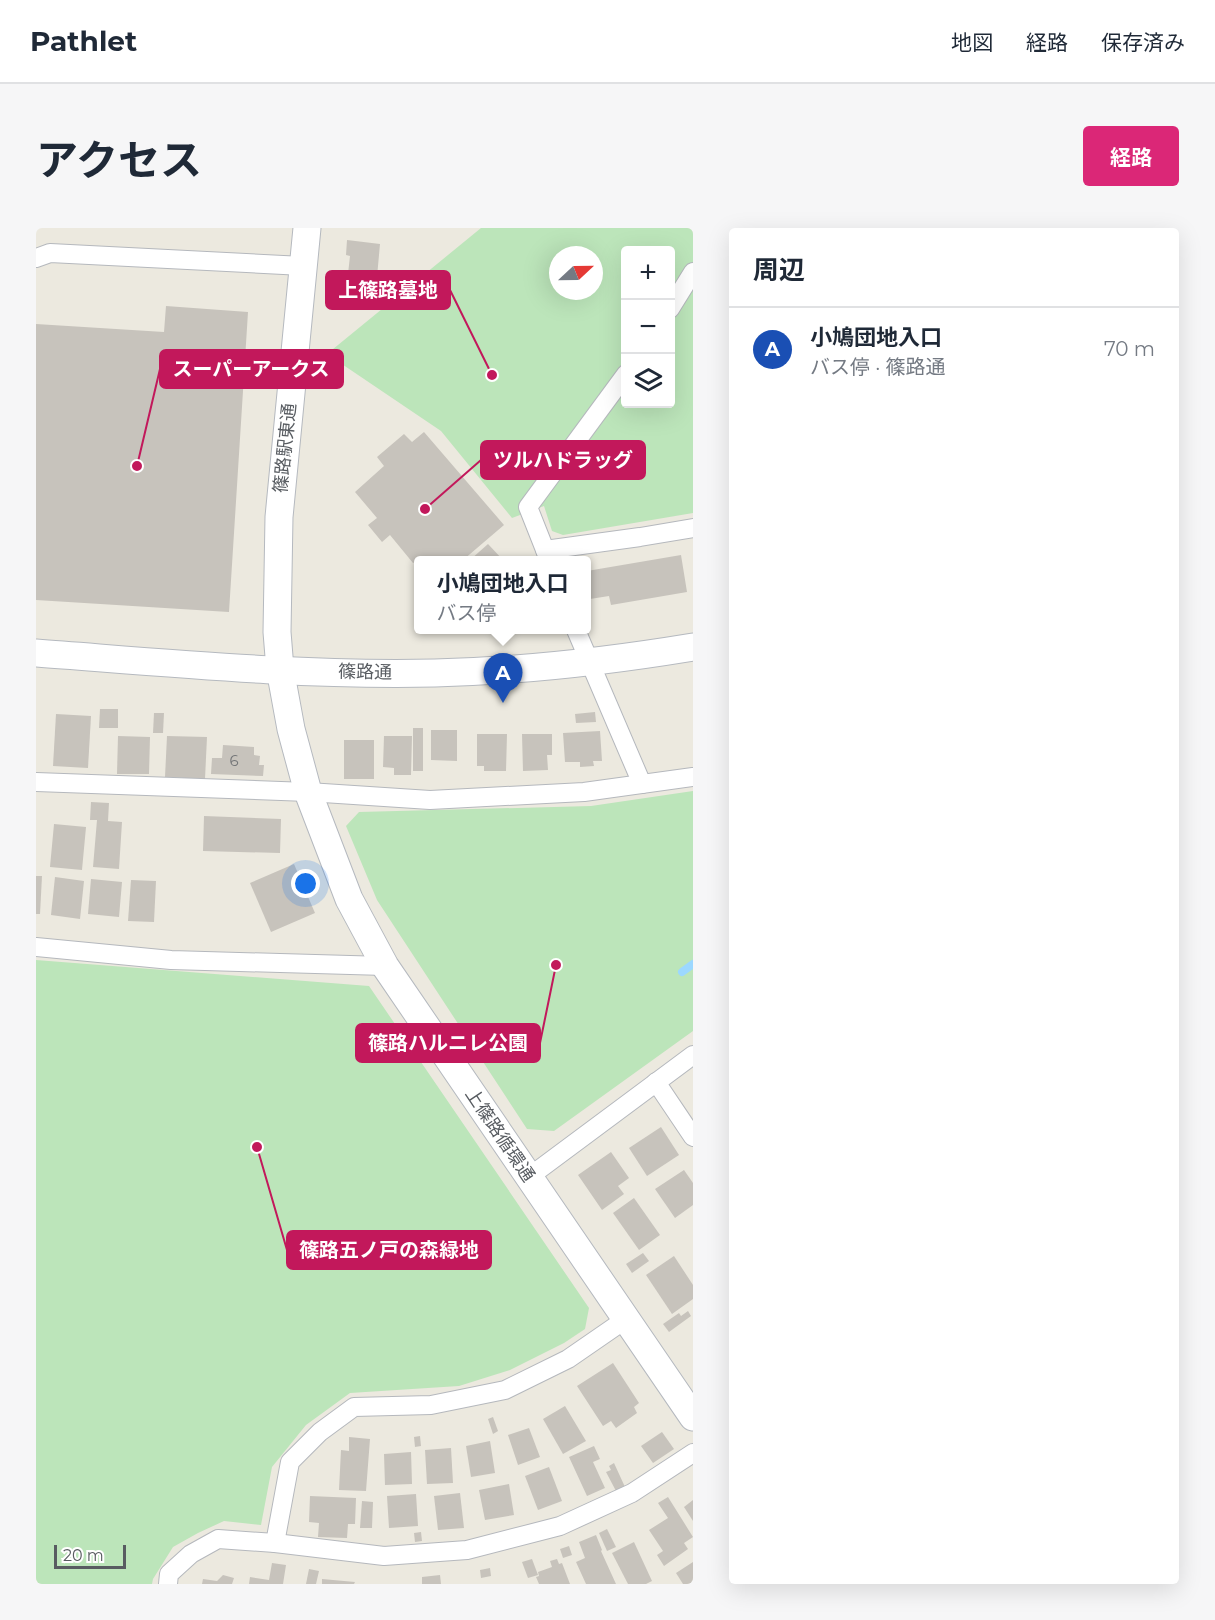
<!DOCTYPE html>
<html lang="ja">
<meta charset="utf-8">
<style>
:root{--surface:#fff;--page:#f6f6f7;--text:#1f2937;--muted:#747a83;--line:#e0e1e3;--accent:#db2777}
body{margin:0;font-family:Montserrat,"Noto Sans JP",sans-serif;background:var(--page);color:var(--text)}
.controls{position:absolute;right:18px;top:18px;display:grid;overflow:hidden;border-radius:6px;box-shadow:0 6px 24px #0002}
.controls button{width:54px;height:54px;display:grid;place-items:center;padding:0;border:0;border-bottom:2px solid var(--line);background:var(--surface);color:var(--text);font:30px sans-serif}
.compass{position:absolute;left:513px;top:18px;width:54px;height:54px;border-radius:50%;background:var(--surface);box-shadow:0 6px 24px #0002;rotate:68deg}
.scale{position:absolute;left:18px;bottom:15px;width:72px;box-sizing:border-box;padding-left:6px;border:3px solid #585c61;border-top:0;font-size:16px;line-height:21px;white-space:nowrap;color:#585c61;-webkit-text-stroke:4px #fff;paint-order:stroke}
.you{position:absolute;left:270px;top:656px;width:21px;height:21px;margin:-15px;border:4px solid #fff;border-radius:50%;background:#1a73e8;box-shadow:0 0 0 9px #1a73e833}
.badge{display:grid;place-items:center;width:39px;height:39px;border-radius:50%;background:var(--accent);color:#fff;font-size:20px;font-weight:700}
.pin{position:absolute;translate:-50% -50px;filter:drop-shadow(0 2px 3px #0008)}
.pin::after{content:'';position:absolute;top:32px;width:21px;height:18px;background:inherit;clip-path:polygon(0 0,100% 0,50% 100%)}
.popup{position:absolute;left:378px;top:328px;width:177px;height:78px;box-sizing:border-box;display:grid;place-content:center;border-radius:6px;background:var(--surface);filter:drop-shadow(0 2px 4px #0005);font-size:20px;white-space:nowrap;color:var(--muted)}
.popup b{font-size:22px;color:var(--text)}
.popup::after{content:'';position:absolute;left:50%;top:100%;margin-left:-12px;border:12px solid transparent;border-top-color:var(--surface)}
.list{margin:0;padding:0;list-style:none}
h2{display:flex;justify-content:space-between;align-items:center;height:78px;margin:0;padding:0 24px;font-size:26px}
h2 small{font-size:20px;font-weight:400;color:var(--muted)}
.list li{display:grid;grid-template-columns:39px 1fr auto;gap:18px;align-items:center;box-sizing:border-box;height:84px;padding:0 24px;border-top:2px solid var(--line)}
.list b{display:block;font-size:22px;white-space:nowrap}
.list p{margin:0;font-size:20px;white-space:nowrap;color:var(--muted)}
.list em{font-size:20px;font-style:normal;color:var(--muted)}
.icon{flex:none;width:33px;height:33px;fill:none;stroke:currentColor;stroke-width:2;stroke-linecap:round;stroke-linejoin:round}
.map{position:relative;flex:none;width:657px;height:1356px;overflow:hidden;border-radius:6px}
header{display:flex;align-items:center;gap:36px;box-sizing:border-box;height:84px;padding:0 30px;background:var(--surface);border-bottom:2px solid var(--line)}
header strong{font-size:28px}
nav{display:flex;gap:33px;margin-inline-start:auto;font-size:21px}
.intro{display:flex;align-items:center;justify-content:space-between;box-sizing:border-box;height:144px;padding:0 36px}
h1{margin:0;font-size:42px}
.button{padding:15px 27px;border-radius:6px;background:var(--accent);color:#fff;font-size:21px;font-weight:700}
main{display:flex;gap:36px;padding:0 36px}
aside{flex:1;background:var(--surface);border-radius:6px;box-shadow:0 6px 24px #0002}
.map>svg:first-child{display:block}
.green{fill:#bce5ba;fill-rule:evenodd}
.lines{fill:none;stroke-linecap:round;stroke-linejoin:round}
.stream{stroke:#9cd8ff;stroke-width:8}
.building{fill:#c7c3bc}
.street-casing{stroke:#b5b8bd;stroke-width:20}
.secondary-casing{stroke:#b5b9bf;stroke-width:29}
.street{stroke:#fff;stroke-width:18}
.secondary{stroke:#fff;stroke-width:27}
.labels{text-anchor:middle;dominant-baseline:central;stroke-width:5;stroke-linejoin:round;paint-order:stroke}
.number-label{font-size:15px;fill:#747678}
.street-label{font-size:18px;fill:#585c61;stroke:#fff}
.leader{fill:none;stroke:#c2185b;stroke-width:2}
.callout-dot{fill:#c2185b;stroke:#fff;stroke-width:2}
.callout{fill:#c2185b;stroke:#c2185b;stroke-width:2}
.callout-label{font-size:20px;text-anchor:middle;font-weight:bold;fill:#fff}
</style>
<header>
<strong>Pathlet</strong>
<nav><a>地図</a><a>経路</a><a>保存済み</a></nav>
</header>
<div class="intro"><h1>アクセス</h1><a class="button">経路</a></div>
<main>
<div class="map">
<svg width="657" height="1356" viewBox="0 0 657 1356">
<rect width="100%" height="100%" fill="#ece9df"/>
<!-- green -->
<g class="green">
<path d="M445,0H657V285L527,307L516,303L508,278L476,290L405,203L291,126ZM590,22H634V176H590ZM522,27H558V63H522Z"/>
<path d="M657,563V803L518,903L491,901L341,672L310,598L323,584L555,578Z"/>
<path d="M0,732L333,758L553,1080L549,1101L528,1115L474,1142L423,1158L314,1165L270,1197L236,1239L225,1297L188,1293L162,1305L137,1319L117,1351L116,1356H0Z"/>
</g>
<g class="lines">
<!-- stream -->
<path class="stream" d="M646,744L657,736"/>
</g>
<!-- building -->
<g class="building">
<path d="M311,12L344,16L341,49L312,46L314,28L310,27Z"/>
<path d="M130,78L212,84L193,384L0,372V96L128,104Z"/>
<path d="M388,204L468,297L427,332H383V335L381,333L377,335L354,307L346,314L332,297L341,290L319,264L348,238L341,229L368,206L376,214Z"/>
<path d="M452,316L467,332H434Z"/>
<path d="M645,327L651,364L575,377L573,368L554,371L551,343Z"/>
<path d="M64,481H82V500H63Z"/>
<path d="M559,484L560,494L540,495L539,486Z"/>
<path d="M118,485H128L127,505H117Z"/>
<path d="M20,486L55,488L52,540L17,538Z"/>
<rect x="377" y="500" width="10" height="43"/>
<path d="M395,502H421V533L395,532Z"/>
<path d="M564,503L566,533H557L558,538L544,539V534H529L527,505Z"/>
<path d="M441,506H471L470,543H448V538H441Z"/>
<path d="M486,506H516V527H511L512,542L487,543Z"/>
<path d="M82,508L114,509L113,546H81Z"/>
<path d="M131,508L171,509L169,551L129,549Z"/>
<path d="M348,508H376L375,547H358V540L347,539Z"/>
<rect x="308" y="512" width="30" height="39"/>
<path d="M187,517L218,519V527L224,528L223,537H228L227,548L175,546L176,530H186Z"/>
<path d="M55,574L73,575L72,593L86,594L83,641L57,639L61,592H54Z"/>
<path d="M168,588L245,591L244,625L167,623Z"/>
<path d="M18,596L50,599L46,642L14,639Z"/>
<path d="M258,636L279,685L235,704L214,655Z"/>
<path d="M0,648H6L4,686H0Z"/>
<path d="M19,649L48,653L44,691L15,687Z"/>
<path d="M55,651L86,654L83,689L52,686Z"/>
<path d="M95,652L120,653L118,694L92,693Z"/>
<path d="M625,899L643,927L611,948L593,920Z"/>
<path d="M575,924L593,950L582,958L588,966L566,982L542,947Z"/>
<path d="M648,942L657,955V977L639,990L619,961Z"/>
<path d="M598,970L624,1007L603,1022L577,985Z"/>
<path d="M607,1025L613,1033L596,1045L590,1036Z"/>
<path d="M638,1028L657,1057V1071L636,1086L610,1047Z"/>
<path d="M652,1083L655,1088L633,1104L627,1096L643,1085L645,1088Z"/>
<path d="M577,1135L603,1175L598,1179L601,1185L580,1200L575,1193L567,1198L541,1158Z"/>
<path d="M529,1178L550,1213L527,1226L507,1191Z"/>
<path d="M457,1189L462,1203L457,1206L452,1191Z"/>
<path d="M493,1200L504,1229L482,1237L472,1207Z"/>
<path d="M626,1204L638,1221L617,1235L605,1218Z"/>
<path d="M384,1208L385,1218L379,1219L378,1209Z"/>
<path d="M313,1209L334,1211L330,1263L303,1262L305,1222L313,1223Z"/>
<path d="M454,1213L459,1245L435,1249L430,1218Z"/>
<path d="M558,1218L564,1231L557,1234L569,1260L551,1268L533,1229Z"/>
<path d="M415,1220L417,1255L391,1256L389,1222Z"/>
<path d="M375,1224L376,1256L349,1257L348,1226Z"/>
<path d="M578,1235L589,1259L580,1263L570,1244L575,1242L573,1238Z"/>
<path d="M513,1239L526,1273L502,1282L489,1248Z"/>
<path d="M473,1256L478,1287L449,1292L443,1262Z"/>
<path d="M424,1265L428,1300L402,1302L398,1268Z"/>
<path d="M380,1266L382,1298L353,1300L351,1268Z"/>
<path d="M274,1268L320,1270L319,1296H312L311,1310L282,1309L283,1295L273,1294Z"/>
<path d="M632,1269L657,1309L648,1315L652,1321L628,1338L621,1327L627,1323L613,1302L632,1290L622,1275Z"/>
<path d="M657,1272V1293L648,1279Z"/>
<path d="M326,1273L337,1274L336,1300H324Z"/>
<path d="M571,1301L580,1319L571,1323L563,1305Z"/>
<path d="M385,1304L386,1313L379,1314L378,1305Z"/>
<path d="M560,1307L566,1322L565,1323L580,1356H550L540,1334L549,1330L543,1314Z"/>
<path d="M598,1314L616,1353L610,1356H592L576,1325Z"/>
<path d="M533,1318L536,1327L527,1330L524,1321Z"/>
<path d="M496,1331L502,1347L492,1350L486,1334Z"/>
<path d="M521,1331L523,1336L526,1335L534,1356H503L500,1349L503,1348L502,1344L516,1339L514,1333Z"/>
<path d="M657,1334V1356H647L640,1345Z"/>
<path d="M236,1335L250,1337L247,1356H213L214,1349L233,1352Z"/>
<path d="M454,1340L455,1348L445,1350L444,1342Z"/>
<path d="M273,1341L283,1343L280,1356H270Z"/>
<path d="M187,1347L198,1350L196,1356H166L167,1351L181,1353Z"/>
<path d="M404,1347L405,1356H386V1349Z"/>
<path d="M286,1351L319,1354L318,1356H286Z"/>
</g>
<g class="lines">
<defs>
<g id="street">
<path d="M0,30L14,25L267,38"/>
<path d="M634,81L657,44"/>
<path d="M509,322L604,309L657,300"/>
<path d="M513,332L492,279L590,146"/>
<path d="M540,402L606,556"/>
<path d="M0,554L272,564L394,572L548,564L657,549"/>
<path d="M0,719L135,732L349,738"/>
<path d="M620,854L657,909"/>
<path d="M493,949L657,827"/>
<path d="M239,1315L348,1328L431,1322L524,1298L596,1265L657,1225"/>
<path d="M132,1356L133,1346L155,1326L182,1311L239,1315L254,1234L284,1204L318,1179L395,1177L469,1162L532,1131L590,1091"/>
</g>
<g id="secondary">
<path d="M271,0L243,289L241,404L244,441L255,501L272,564L313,671L349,738L657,1189"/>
<path d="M0,425C133,435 266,448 399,445C486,443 572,433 657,419"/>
</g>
</defs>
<!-- street casing -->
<use href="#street" class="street-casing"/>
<!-- secondary casing -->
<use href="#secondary" class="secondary-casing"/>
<!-- street -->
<use href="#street" class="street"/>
<!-- secondary -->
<use href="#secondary" class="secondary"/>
</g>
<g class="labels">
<!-- number labels -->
<g class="number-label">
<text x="198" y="532">6</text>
</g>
<!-- street labels -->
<g class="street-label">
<text transform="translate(249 220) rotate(-84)">篠路駅東通</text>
<text transform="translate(329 444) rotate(1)">篠路通</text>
<text transform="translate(464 907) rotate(56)">上篠路循環通</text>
</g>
</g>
<!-- callouts -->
<path class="leader" d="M456 147L414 62M101 238L124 141M389 281L445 232M520 737L504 815M221 919L251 1022"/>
<g class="callout-dot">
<circle cx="456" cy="147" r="6"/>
<circle cx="101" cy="238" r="6"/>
<circle cx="389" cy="281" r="6"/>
<circle cx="520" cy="737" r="6"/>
<circle cx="221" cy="919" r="6"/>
</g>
<g class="callout">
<rect x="290" y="43" width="124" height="38" rx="6"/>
<rect x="124" y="122" width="183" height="38" rx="6"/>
<rect x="445" y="213" width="164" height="38" rx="6"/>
<rect x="320" y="796" width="184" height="38" rx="6"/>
<rect x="251" y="1003" width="204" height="38" rx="6"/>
</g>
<g class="callout-label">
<text x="352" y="69">上篠路墓地</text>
<text x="215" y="148">スーパーアークス</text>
<text x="527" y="239">ツルハドラッグ</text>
<text x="412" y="822">篠路ハルニレ公園</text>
<text x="353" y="1029">篠路五ノ戸の森緑地</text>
</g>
</svg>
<div class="controls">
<button>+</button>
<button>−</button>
<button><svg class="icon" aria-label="layers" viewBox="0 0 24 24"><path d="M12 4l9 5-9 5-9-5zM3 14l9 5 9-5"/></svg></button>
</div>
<svg class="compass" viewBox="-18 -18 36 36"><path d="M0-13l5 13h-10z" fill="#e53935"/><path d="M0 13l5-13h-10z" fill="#747a83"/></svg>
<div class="scale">20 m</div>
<div class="you"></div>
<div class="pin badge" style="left:467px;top:475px;background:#1a4fb4">A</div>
<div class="popup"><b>小鳩団地入口</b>バス停</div>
</div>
<aside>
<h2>周辺<small></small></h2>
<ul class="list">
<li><span class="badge" style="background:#1a4fb4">A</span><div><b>小鳩団地入口</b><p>バス停 · 篠路通</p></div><em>70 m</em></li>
</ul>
</aside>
</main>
